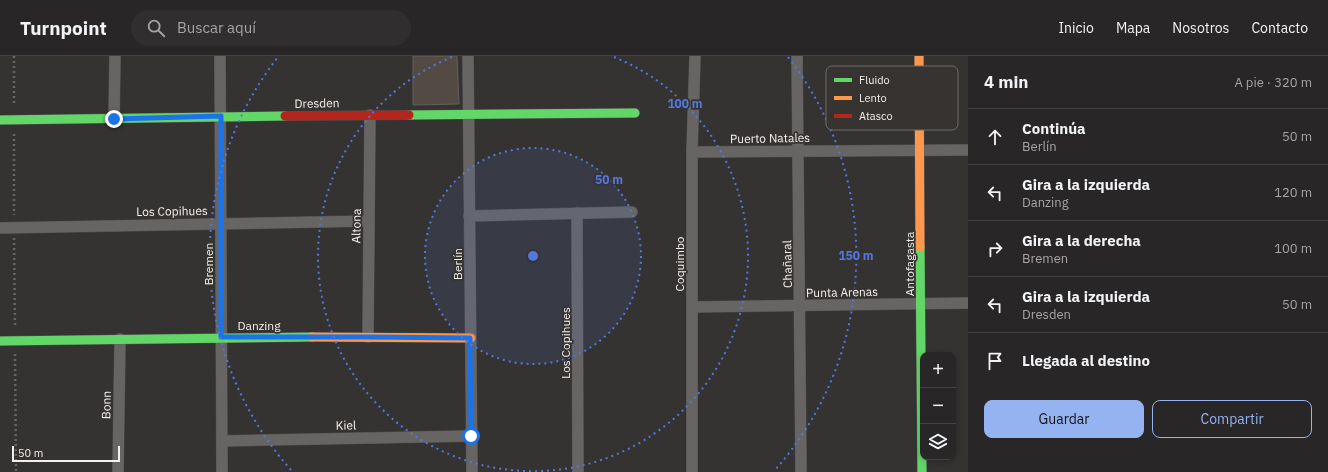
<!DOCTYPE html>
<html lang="es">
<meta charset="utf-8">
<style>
:root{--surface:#282626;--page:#302e2e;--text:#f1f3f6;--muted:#a5a5a7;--line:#444343;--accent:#95b2f1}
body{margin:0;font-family:"IBM Plex Sans",sans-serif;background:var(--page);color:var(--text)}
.controls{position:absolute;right:12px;bottom:12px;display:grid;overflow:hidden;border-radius:8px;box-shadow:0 2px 6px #0003}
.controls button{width:36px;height:36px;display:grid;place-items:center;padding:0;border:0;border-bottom:1px solid var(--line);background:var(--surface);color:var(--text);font:20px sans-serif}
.scale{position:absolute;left:12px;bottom:10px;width:108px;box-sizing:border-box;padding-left:4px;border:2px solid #f3f1f0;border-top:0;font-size:11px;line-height:14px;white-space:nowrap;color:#f3f1f0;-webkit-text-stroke:3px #363331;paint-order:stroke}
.stop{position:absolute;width:12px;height:12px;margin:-9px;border:3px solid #1a73e8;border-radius:50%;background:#fff}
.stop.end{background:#1a73e8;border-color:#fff;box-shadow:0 1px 4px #0008}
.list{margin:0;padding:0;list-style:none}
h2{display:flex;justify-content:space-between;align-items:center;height:52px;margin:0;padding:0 16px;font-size:17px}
h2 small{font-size:13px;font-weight:400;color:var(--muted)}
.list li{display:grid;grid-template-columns:26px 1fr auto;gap:12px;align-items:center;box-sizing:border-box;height:56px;padding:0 16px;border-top:1px solid var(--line)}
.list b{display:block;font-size:15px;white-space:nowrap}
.list p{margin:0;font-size:13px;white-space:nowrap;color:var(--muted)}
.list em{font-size:13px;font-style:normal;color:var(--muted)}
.actions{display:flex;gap:8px;padding:12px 16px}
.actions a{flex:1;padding:9px 0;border:1px solid var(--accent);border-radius:8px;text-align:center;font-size:14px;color:var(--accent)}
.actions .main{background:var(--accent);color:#111}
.icon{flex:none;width:22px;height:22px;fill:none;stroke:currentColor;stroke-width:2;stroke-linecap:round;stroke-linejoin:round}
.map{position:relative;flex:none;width:968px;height:416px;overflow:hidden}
header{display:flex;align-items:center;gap:24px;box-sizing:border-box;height:56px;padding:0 20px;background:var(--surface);border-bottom:1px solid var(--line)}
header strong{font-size:19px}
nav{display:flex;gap:22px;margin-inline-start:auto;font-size:14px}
.search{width:280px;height:36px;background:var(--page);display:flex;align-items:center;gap:10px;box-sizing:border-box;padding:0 14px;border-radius:22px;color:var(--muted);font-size:15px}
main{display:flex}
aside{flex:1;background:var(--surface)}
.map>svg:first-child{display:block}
.building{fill:#534a44;stroke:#636160}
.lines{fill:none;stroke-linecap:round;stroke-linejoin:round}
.street-casing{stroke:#504f4e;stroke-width:12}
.fast-casing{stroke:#504f4e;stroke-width:10}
.slow-casing{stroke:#504f4e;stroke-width:10}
.jam-casing{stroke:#504f4e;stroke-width:10}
.path{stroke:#676665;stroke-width:2.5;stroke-dasharray:2 3;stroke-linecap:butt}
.street{stroke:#676564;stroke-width:11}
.fast{stroke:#63d668;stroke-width:9}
.slow{stroke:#ff974d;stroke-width:9}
.jam{stroke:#b3261e;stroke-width:9}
.route{stroke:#1a73e8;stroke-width:5}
.ring{fill:none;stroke:#5277de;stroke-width:2;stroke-dasharray:2 4}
.labels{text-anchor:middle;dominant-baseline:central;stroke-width:3.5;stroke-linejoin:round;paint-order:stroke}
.street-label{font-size:12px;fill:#f3f1f0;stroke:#363331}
.key{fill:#363331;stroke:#6f6c6a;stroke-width:1}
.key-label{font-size:11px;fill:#f3f1f0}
.centre{fill:#5277de;stroke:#363331;stroke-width:2}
.ring-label{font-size:12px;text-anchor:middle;font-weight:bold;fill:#5277de;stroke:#363331;stroke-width:3.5;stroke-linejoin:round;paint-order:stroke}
</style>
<header>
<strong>Turnpoint</strong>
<div class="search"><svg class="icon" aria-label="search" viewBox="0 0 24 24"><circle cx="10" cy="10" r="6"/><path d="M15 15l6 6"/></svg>Buscar aquí</div>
<nav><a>Inicio</a><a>Mapa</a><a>Nosotros</a><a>Contacto</a></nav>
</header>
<main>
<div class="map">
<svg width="968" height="416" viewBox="0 0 968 416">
<rect width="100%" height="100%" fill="#353332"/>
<!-- building -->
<path class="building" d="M413,0H457L459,48L413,49Z"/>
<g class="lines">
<defs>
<g id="street">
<path d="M220,0L222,416"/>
<path d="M468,0L472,416"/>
<path d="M797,0L801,416"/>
<path d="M114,63L115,0"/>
<path d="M692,96L968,94"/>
<path d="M577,157L578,416"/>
<path d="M469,160L632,156"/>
<path d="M0,172L369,165"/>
<path d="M692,251L968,247"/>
<path d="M368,281L370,59"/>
<path d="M222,385L471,380"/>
<path d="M118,416L120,283"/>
<path d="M692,416V96L695,0"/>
</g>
<g id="fast">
<path d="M409,59L635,57"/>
<path d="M0,64L285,60"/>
<path d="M920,191L922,416"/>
<path d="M0,285L312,281"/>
</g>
<g id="slow">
<path d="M919,0L920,191"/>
<path d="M312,281L471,282"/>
</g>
<path id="jam" d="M285,60L409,59"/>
</defs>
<!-- street casing -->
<use href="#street" class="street-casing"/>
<!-- fast casing -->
<use href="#fast" class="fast-casing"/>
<!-- slow casing -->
<use href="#slow" class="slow-casing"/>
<!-- jam casing -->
<use href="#jam" class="jam-casing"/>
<!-- path -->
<g class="path">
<path d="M14,0V49"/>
<path d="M14,78V159"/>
<path d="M14,182L15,271"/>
<path d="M15,298L16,416"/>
</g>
<!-- street -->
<use href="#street" class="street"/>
<!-- fast -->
<use href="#fast" class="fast"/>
<!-- slow -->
<use href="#slow" class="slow"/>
<!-- jam -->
<use href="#jam" class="jam"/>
</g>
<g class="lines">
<!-- route -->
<path class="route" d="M114,63L221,60V281H368L470,282L471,380"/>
</g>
<!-- distance rings -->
<circle cx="533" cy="200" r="108" fill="#5277de" fill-opacity=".12"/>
<g class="ring">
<circle cx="533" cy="200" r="108"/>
<path d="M614 1A215 215 0 1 1 452 1"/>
<path d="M291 414A323 323 0 0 1 278 1M788 1A323 323 0 0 1 775 414"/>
</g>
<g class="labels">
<!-- street labels -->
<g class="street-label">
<text transform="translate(317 47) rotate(-1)">Dresden</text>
<text transform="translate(770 82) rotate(-1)">Puerto Natales</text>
<text transform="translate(172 155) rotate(-1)">Los Copihues</text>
<text transform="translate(356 170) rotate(-89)">Altona</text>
<text transform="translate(208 208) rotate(-90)">Bremen</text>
<text transform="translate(457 208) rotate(-90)">Berlín</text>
<text transform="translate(679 208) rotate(-90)">Coquimbo</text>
<text transform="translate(787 208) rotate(-91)">Chañaral</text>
<text transform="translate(909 208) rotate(-90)">Antofagasta</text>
<text transform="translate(842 236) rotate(-1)">Punta Arenas</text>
<text x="259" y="269">Danzing</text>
<text transform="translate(565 287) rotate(-90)">Los Copihues</text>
<text transform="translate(106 349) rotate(-89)">Bonn</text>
<text transform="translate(346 369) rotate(-1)">Kiel</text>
</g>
</g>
<!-- legend -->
<rect x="826" y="10" width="132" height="64" rx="6" class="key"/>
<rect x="834" y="22" width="18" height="4" fill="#63d668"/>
<rect x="834" y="40" width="18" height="4" fill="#ff974d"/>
<rect x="834" y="58" width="18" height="4" fill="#b3261e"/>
<g class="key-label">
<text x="859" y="28">Fluido</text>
<text x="859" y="46">Lento</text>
<text x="859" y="64">Atasco</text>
</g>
<circle cx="533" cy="200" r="6" class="centre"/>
<g class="ring-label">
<text x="685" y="52">100 m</text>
<text x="609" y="128">50 m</text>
<text x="856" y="204">150 m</text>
</g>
</svg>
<div class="controls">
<button>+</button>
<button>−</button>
<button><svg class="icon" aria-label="layers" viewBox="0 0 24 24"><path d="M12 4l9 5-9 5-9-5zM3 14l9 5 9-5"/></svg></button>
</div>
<div class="scale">50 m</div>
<div class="stop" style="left:471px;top:380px"></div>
<div class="stop end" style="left:114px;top:63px"></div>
</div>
<aside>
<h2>4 min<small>A pie · 320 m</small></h2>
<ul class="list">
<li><svg class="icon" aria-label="ahead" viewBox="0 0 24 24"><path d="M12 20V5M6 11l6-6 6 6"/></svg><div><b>Continúa</b><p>Berlín</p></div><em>50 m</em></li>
<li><svg class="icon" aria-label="left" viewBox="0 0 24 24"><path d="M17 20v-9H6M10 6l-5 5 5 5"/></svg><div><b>Gira a la izquierda</b><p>Danzing</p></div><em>120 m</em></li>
<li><svg class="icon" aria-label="right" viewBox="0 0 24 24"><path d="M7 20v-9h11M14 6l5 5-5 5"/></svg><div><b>Gira a la derecha</b><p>Bremen</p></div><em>100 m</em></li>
<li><svg class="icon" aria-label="left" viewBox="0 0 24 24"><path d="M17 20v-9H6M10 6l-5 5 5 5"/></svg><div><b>Gira a la izquierda</b><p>Dresden</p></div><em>50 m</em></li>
<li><svg class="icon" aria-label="arrive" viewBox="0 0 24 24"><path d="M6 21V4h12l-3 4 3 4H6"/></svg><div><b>Llegada al destino</b></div></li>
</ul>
<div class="actions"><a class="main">Guardar</a><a>Compartir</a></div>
</aside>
</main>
